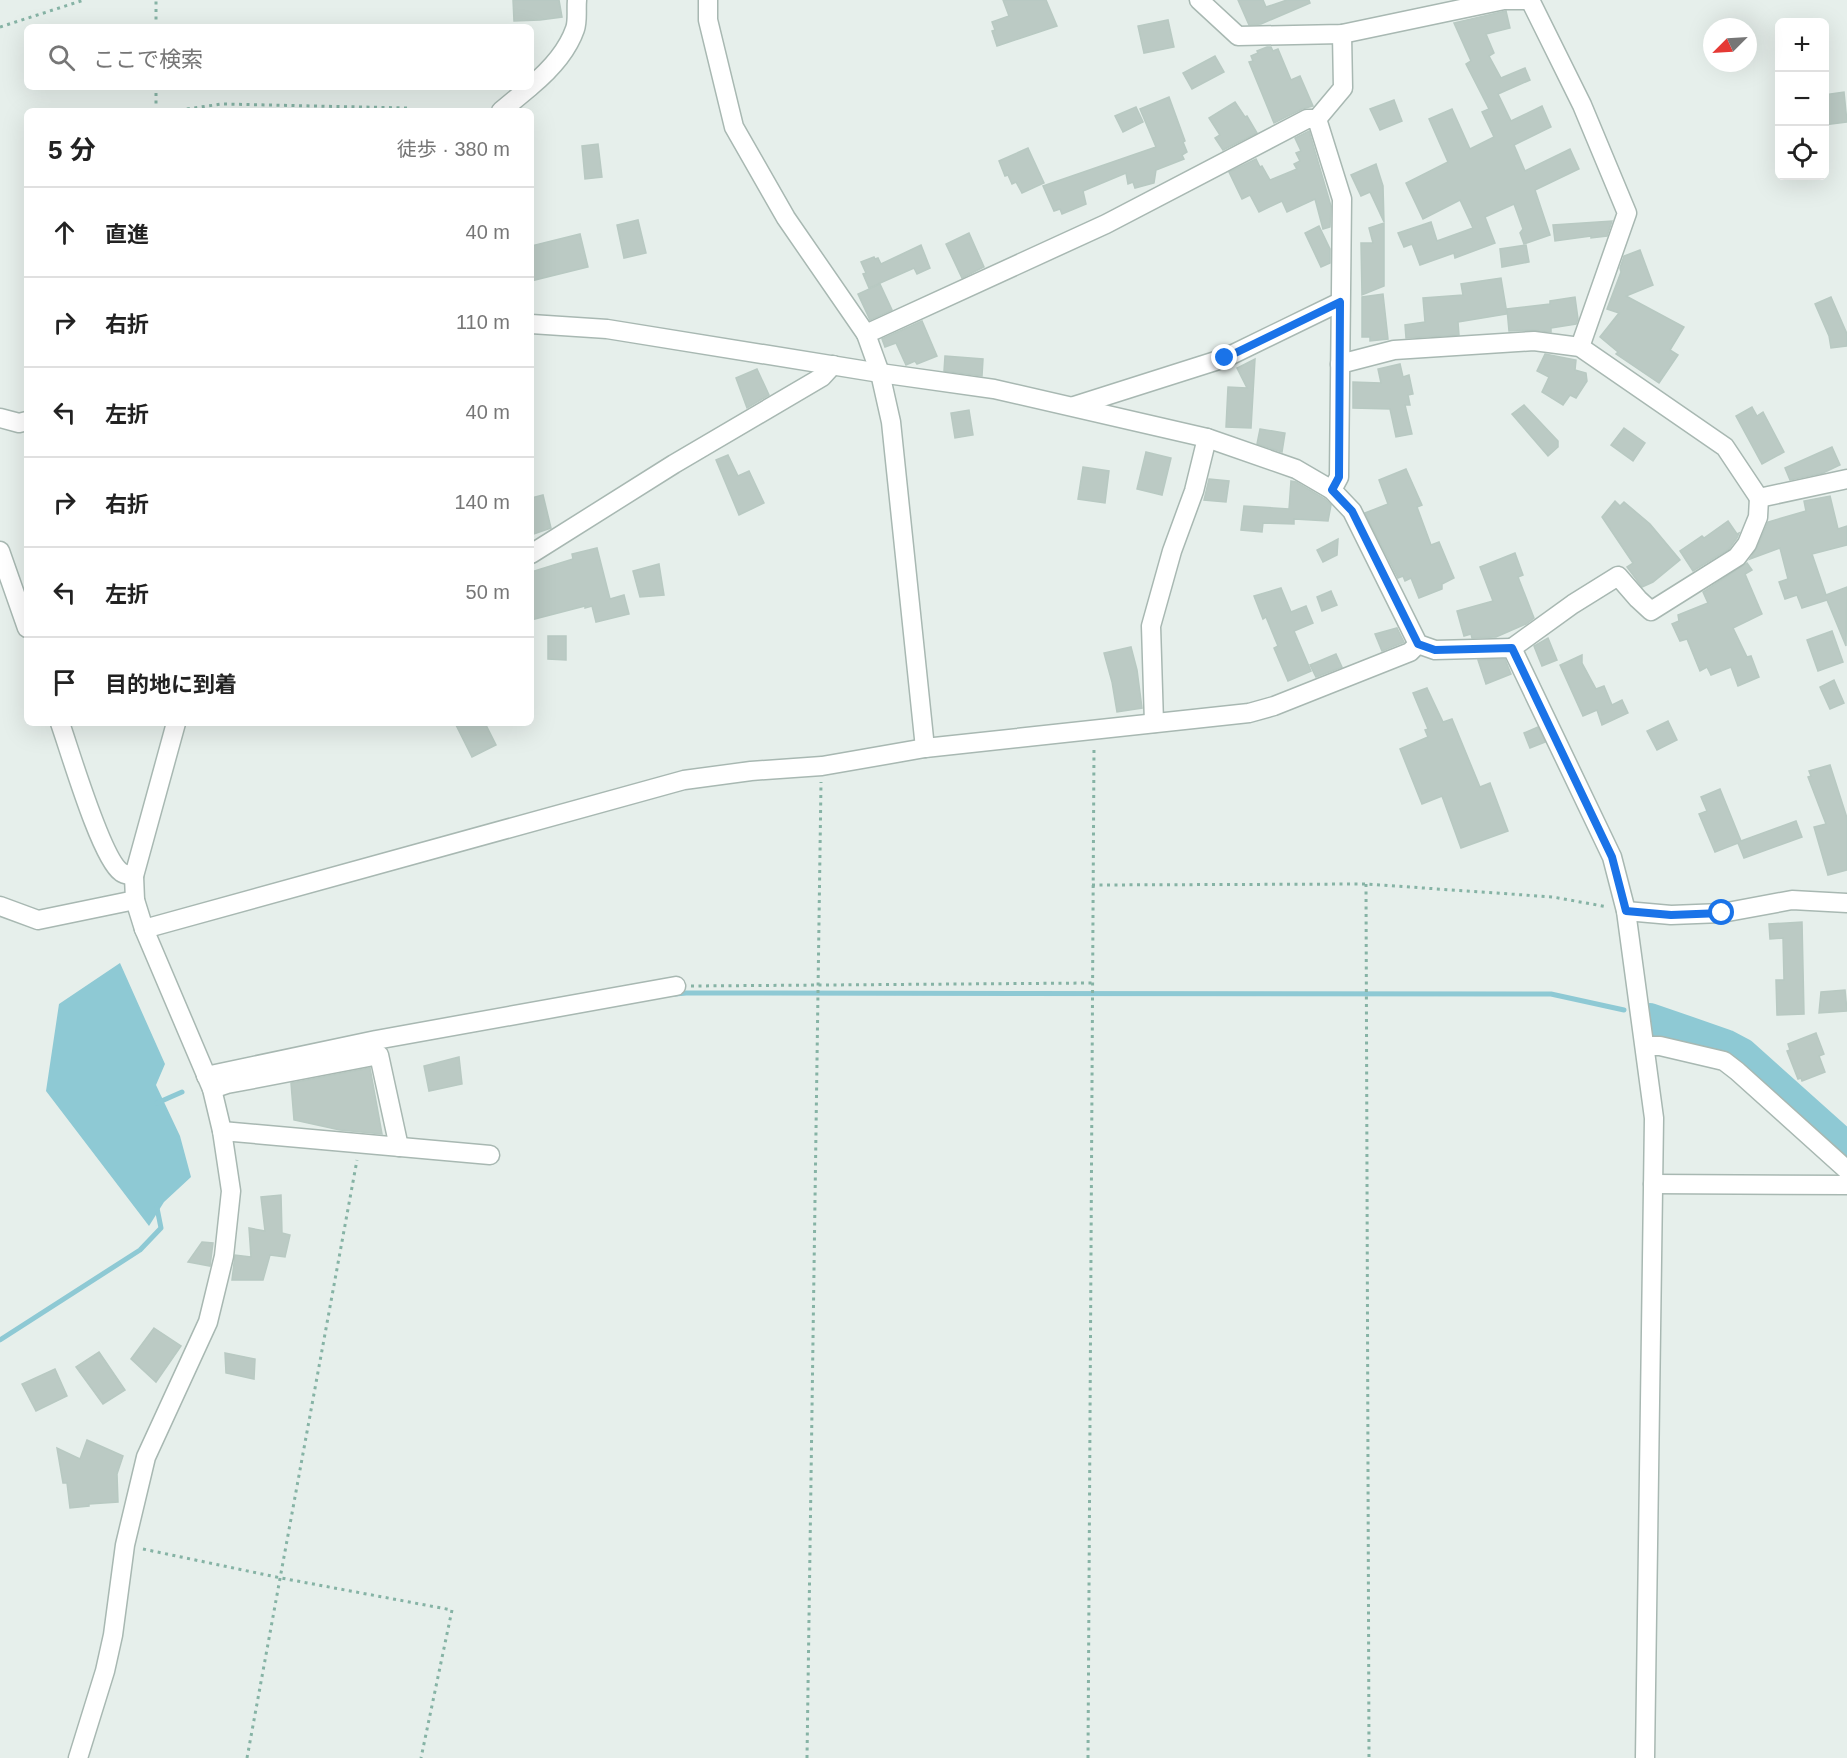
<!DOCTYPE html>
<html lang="ja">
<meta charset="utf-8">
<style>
:root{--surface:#fff;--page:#f6f6f6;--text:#222;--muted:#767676;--line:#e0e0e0}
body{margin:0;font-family:Helvetica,"Noto Sans JP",sans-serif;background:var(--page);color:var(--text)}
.controls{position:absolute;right:18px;top:18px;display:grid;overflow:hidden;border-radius:9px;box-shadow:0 6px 24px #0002}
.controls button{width:54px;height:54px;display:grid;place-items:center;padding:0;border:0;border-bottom:2px solid var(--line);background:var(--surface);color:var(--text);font:30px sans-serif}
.compass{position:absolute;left:1703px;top:18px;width:54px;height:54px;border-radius:50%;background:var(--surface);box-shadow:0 6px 24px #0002;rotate:246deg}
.stop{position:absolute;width:18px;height:18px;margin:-14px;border:4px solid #1a73e8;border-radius:50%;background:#fff}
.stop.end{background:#1a73e8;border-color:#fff;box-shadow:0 2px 6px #0008}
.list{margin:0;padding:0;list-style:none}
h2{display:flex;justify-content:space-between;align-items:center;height:78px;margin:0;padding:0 24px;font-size:26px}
h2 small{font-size:20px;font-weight:400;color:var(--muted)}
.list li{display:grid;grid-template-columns:39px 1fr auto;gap:18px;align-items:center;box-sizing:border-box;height:90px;padding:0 24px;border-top:2px solid var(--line)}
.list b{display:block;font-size:22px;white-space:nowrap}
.list em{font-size:20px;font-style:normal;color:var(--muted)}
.icon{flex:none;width:33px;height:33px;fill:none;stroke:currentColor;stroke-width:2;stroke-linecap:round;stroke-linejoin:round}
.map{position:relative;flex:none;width:1847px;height:1758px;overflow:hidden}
.search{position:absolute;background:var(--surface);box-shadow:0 6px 24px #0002;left:24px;top:24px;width:510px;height:66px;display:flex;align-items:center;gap:15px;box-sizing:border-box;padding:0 21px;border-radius:9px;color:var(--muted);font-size:22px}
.panel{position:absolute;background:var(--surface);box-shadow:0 6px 24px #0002;left:24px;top:108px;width:510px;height:618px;border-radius:9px}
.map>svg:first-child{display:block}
.water{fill:#8ec9d4}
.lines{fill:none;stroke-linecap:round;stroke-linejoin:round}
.stream{stroke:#8ec9d4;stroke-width:5}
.river{stroke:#8ec9d4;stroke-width:32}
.building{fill:#bbcac4;stroke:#b8c9c2;stroke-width:1.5}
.minor-casing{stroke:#a8b8b2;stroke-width:21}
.path{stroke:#86b3a5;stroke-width:3;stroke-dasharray:3 4.5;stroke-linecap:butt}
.minor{stroke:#fff;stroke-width:18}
.route{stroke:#1a73e8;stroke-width:8}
</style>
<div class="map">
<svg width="1847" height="1758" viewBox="0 0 1847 1758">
<rect width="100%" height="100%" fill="#e6efeb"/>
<!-- water -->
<path class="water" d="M120,963L165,1064L156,1085L180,1136L191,1177L164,1202L149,1226L46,1091L59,1004Z"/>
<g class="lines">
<!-- stream -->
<g class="stream">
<path d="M675,994L686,993L1551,994L1624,1010"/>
<path d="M157,1103L182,1092"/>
<path d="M0,1340L140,1250L161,1228L157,1208"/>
</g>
<!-- river -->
<path class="river" d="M1650,1019L1725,1045L1742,1054L1847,1148"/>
</g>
<!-- building -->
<g class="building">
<path d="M513,0H559L562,17L540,20L514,21Z"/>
<path d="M1003,0H1046L1057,26L997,46L992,31L995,30L992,22L1009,16Z"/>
<path d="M1238,0H1263L1266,7L1287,0H1309L1310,3L1261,24L1249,25Z"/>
<path d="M1506,11L1510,28L1486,34L1494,53L1489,56L1501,78L1525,68L1530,80L1498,94L1511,121L1542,106L1551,127L1514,145L1525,171L1570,149L1579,169L1535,190L1550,235L1524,244L1520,233L1523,229L1514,204L1485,217L1495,243L1455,258L1454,253L1420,265L1412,244L1404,247L1398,233L1431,222L1437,241L1473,228L1460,200L1423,219L1406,183L1448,162L1429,119L1452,109L1470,149L1494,137L1482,112L1489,109L1466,64L1471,61L1454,23Z"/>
<path d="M1168,20L1174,47L1144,53L1138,26Z"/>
<path d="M1267,47H1271L1273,51L1278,49L1291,80L1300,76L1313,106L1302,109L1274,123L1249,62L1253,61L1251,56L1258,53L1257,51Z"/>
<path d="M1215,56L1224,72L1192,89L1183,73Z"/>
<path d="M1844,92L1847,122L1824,125V95Z"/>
<path d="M1169,97L1185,141L1183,142L1187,152L1182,155L1184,159L1156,170L1154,183L1135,188L1133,182L1128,184L1126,173L1083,191L1086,204L1062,214L1060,209L1054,211L1043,186L1156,147L1140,109Z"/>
<path d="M1394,100L1402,121L1380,130L1370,109Z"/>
<path d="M1235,102L1245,117L1247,116L1257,133L1223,150L1215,138L1220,135L1209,118Z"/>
<path d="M1136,107L1143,122L1123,132L1115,116Z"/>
<path d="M1309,131L1331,206L1330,227L1323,229L1315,199L1287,212L1282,201L1259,212L1250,195L1242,199L1229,172L1256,159L1260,167L1262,166L1270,180L1297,169L1294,164L1300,161L1296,153L1301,151L1295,138Z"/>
<path d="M598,144L602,177L585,179L582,146Z"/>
<path d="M1028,148L1044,183L1022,193L1016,182L1012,184L1008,175L1005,176L999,161Z"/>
<path d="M1376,164L1383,186L1384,222L1370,192L1361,196L1351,175Z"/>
<path d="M638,220L646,253L624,258L617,225Z"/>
<path d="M1612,221L1607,236L1591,238V236L1555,241L1553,225Z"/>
<path d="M1384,223V286L1362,295L1361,243H1373L1369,228Z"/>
<path d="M1319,226L1330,249V263L1321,267L1305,233Z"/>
<path d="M969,233L984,267L962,278L946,244Z"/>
<path d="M580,234L588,267L531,281V246Z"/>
<path d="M921,245L930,268L917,274L914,268L869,288L863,274L866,273L861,262L874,257L875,259L878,258L881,264Z"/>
<path d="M1526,245L1529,262L1502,267L1500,249Z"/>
<path d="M1640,250L1653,285L1626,296L1684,327L1670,350L1678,355L1659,383L1616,354L1618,352L1600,337L1619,313L1607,309L1621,272L1620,268L1624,256Z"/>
<path d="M1501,278L1507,314L1458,322L1459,335L1406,338L1405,325L1425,322L1423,298L1463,295L1461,284Z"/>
<path d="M880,284L892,310L870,320L858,294Z"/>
<path d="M1383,294L1388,339L1370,341V337H1362V297Z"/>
<path d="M1575,297L1578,319L1576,324L1551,328V332L1533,330L1509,331L1507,309L1550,304V301Z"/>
<path d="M1831,297L1847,334V346L1831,348L1829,336L1815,304Z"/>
<path d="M922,321L937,356L917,364L915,361L906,365L896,343L885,347L882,339Z"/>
<path d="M1545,354L1576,360L1575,370L1586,373L1587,381L1576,398L1570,395L1563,405L1542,392L1549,377L1537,371Z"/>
<path d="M945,356L983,359L982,376L944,371Z"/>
<path d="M1255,359L1251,428L1226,427L1228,387L1247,388L1237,368Z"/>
<path d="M1400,364L1403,377L1409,375L1413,394L1408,395L1410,405H1405L1412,434L1396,437L1390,409L1353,408V382L1381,383L1378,369Z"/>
<path d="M757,369L769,395L747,408L736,378Z"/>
<path d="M1524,405L1558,441V447L1548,456L1512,414Z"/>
<path d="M1752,407L1757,416L1763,412L1784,452L1762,464L1736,416Z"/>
<path d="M969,410L973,435L955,438L951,413Z"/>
<path d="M1624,428L1645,443L1633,461L1611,445Z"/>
<path d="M1260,429L1285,433L1282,452L1257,444Z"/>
<path d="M1832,447L1840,465L1823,473L1790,480L1785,468Z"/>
<path d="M1146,452L1171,458L1162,495L1137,489Z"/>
<path d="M728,455L738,476L749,471L764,503L739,515L716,460Z"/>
<path d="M1083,467L1109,471L1105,503L1078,499Z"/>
<path d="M1406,469L1422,505L1417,507L1431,545L1439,542L1454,578L1442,584V589L1419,598L1411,578L1405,581L1403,576L1398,578L1365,513L1388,504L1379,480Z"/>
<path d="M1209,479L1229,481L1226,502L1204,500Z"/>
<path d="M1291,481L1296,482L1325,499L1331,505L1328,521L1294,519V524L1263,523L1262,532L1241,530L1244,506L1289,509Z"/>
<path d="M543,495L551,528L531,535V498Z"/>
<path d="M1830,496L1838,529L1847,526V545L1812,554L1826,595L1847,587L1846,646L1827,600L1802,608L1797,595L1785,599L1779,582L1788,579L1780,548L1750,559L1757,548L1768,522L1806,511L1804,501Z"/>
<path d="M1615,501L1620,506L1624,502L1650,524L1680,560L1653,582L1642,587L1627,567L1633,563L1602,517Z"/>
<path d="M1728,521L1737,534L1739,533L1737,538L1729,549L1693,571L1680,551L1702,536L1704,538Z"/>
<path d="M1338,539L1337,555L1323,562L1317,550Z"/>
<path d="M597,548L610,599L624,595L629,614L596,622L592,606L585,608V606L531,620V572L573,559L572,554Z"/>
<path d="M1515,553L1523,575L1518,577L1534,618L1526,624L1496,637L1472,638L1471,634L1464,636L1457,611L1493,601L1480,567Z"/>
<path d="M1747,563L1752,570L1745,574L1762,614L1733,628L1747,657L1751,656L1759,677L1738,686L1731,667L1711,675L1707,667L1700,671L1687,639L1680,641L1672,624L1679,621L1678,615L1708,603L1703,592Z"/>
<path d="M659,564L664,595L640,597L633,571Z"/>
<path d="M1281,588L1291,612L1306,606L1313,623L1294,631L1311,671L1288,681L1274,648L1278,646L1266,617L1263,619L1254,596Z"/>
<path d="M1331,591L1337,605L1322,611L1317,597Z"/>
<path d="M1397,628L1404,642L1382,651L1375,634Z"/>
<path d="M1832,631L1843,662L1818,671L1807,640Z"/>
<path d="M548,636H566V660L548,659Z"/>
<path d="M1548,638L1557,660L1542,666L1534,646Z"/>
<path d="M1131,647L1137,670L1142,708L1117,712L1112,682L1104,653Z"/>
<path d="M1336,654L1342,667L1316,677L1310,665Z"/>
<path d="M1582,655V663L1596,689L1604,686L1612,705L1622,700L1628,713L1602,725L1597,710L1583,716L1560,665Z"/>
<path d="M1505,659L1511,674L1486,684L1478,660Z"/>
<path d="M1834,680L1844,703L1830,709L1820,687Z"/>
<path d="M1427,688L1443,722L1452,719L1480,787L1490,783L1508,831L1461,848L1442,796L1422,804L1400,749L1428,737L1425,730L1428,729L1413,693Z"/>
<path d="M1668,721L1677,740L1657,750L1647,731Z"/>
<path d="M455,723H485L496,745L472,757Z"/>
<path d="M1538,727L1545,742L1530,748L1524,733Z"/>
<path d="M1830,765L1847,818V870L1828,875L1814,827L1826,824L1808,777L1811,776L1809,771Z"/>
<path d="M1720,789L1741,841L1796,821L1802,837L1744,858L1738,843L1715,852L1699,814L1707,811L1701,797Z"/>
<path d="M1802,922L1804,1014L1777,1015L1776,980H1784L1783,938L1770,939L1769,924Z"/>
<path d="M1845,990L1847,1011L1819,1013L1821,992Z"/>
<path d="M1816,1033L1824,1054L1819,1056L1825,1072L1802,1081L1801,1078L1798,1079L1787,1051L1790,1050L1788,1044Z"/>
<path d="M459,1057L462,1084L429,1091L424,1066Z"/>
<path d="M370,1068L382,1134L340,1130L294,1120L291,1083Z"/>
<path d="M281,1195L282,1233L290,1235L285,1257L270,1255L263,1280H232L235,1255L251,1257L249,1228L265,1231L261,1197Z"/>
<path d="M202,1242L213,1243L210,1266L188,1262Z"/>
<path d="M154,1328L181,1346L156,1382L131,1359Z"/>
<path d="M99,1352L125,1390L103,1404L76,1367Z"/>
<path d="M225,1353L255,1359L254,1379L226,1373Z"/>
<path d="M55,1369L67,1396L36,1411L22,1384Z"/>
<path d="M87,1440L123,1456L117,1474L118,1502L89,1504V1506L70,1508L67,1483H63L57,1448L80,1459Z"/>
</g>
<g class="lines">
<defs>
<g id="minor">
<path d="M708,0V20L734,127L786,218L866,334"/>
<path d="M1199,0L1238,36L1342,34L1504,0H1530"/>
<path d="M1530,0L1582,105L1627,213L1580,347"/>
<path d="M531,86C549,71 567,52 575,29C578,21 576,9 577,0"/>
<path d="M501,111L530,87"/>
<path d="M531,324L607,329L880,373L994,389L1207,438L1296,469L1332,490L1352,511L1418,644L1435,650L1512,648L1612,857L1626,911L1654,1118L1645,1758"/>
<path d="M1340,364L1394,350L1534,341L1580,347L1725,447L1759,498L1847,479"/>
<path d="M1074,406L1225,358L1340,302"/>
<path d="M0,418L19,423L27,421"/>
<path d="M1332,490L1339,477L1342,199L1317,119L1343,88L1342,34"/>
<path d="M0,551L27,628"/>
<path d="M531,554L674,464L822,377L833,365"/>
<path d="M1512,648L1573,604L1618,576L1638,599L1651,611L1737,557L1747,544L1758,517L1759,498"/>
<path d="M60,723C70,751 101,858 121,872C125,875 130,875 134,876"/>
<path d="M1154,723L1151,626L1172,551L1194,491L1207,438"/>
<path d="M925,748L891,422L880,373L866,334L1106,224L1307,119H1317"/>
<path d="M0,906L38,920L135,900"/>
<path d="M1626,911L1671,915L1722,913L1792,900L1847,903"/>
<path d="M144,929L684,780L751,771L822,766L925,748L1249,713L1274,706L1410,652L1418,644"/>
<path d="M1645,1046H1660L1724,1061L1737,1071L1847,1170"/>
<path d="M206,1076L376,1040L676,986"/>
<path d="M212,1089L227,1084L379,1055L399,1147"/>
<path d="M222,1131L490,1155"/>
<path d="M1653,1184L1847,1185"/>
<path d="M78,1758L105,1671L113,1635L125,1545L146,1457L208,1322L224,1256L231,1191L222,1131L212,1089L144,929L135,900L134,876L176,723"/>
</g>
</defs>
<!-- minor casing -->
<use href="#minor" class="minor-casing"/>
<!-- path -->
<g class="path">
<path d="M0,27L84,0"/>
<path d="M156,27V0"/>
<path d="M156,111V87"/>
<path d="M172,111L222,104L407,108L416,111"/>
<path d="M1366,884L1369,1758"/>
<path d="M1092,885L1366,884L1553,897L1608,907"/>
<path d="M691,986L1092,983"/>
<path d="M143,1549L281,1578L452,1610L421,1758"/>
<path d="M247,1758L357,1160"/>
<path d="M807,1758L821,782"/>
<path d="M1088,1758L1094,747"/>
</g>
<!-- minor -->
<use href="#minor" class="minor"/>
</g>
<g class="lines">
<!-- route -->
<path class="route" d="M1225,358L1340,302L1339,477L1332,490L1352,511L1418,644L1435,650L1512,648L1612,857L1626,911L1671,915L1722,913"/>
</g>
</svg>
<div class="controls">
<button>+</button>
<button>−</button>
<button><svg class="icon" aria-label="locate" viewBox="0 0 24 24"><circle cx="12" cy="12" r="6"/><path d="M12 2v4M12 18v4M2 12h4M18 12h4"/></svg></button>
</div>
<svg class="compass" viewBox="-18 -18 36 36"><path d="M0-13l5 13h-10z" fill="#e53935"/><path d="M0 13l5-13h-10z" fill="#767676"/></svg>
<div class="stop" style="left:1722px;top:913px"></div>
<div class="stop end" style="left:1225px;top:358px"></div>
<div class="search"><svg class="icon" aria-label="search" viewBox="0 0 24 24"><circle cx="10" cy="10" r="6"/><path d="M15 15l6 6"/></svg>ここで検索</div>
<section class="panel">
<h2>5 分<small>徒歩 · 380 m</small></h2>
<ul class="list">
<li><svg class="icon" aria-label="ahead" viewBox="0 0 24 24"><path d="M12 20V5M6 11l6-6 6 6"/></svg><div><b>直進</b></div><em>40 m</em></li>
<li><svg class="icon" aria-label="right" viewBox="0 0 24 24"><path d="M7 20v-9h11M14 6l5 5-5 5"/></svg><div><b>右折</b></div><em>110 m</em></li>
<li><svg class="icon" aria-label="left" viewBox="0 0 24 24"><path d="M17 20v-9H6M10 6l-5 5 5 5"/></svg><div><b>左折</b></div><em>40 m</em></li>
<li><svg class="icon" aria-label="right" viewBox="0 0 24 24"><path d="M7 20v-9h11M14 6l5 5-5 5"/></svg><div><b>右折</b></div><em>140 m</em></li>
<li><svg class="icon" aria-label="left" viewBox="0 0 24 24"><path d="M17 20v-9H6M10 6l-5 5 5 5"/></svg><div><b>左折</b></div><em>50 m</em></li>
<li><svg class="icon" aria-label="arrive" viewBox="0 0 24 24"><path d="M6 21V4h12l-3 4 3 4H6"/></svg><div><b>目的地に到着</b></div></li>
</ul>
</section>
</div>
